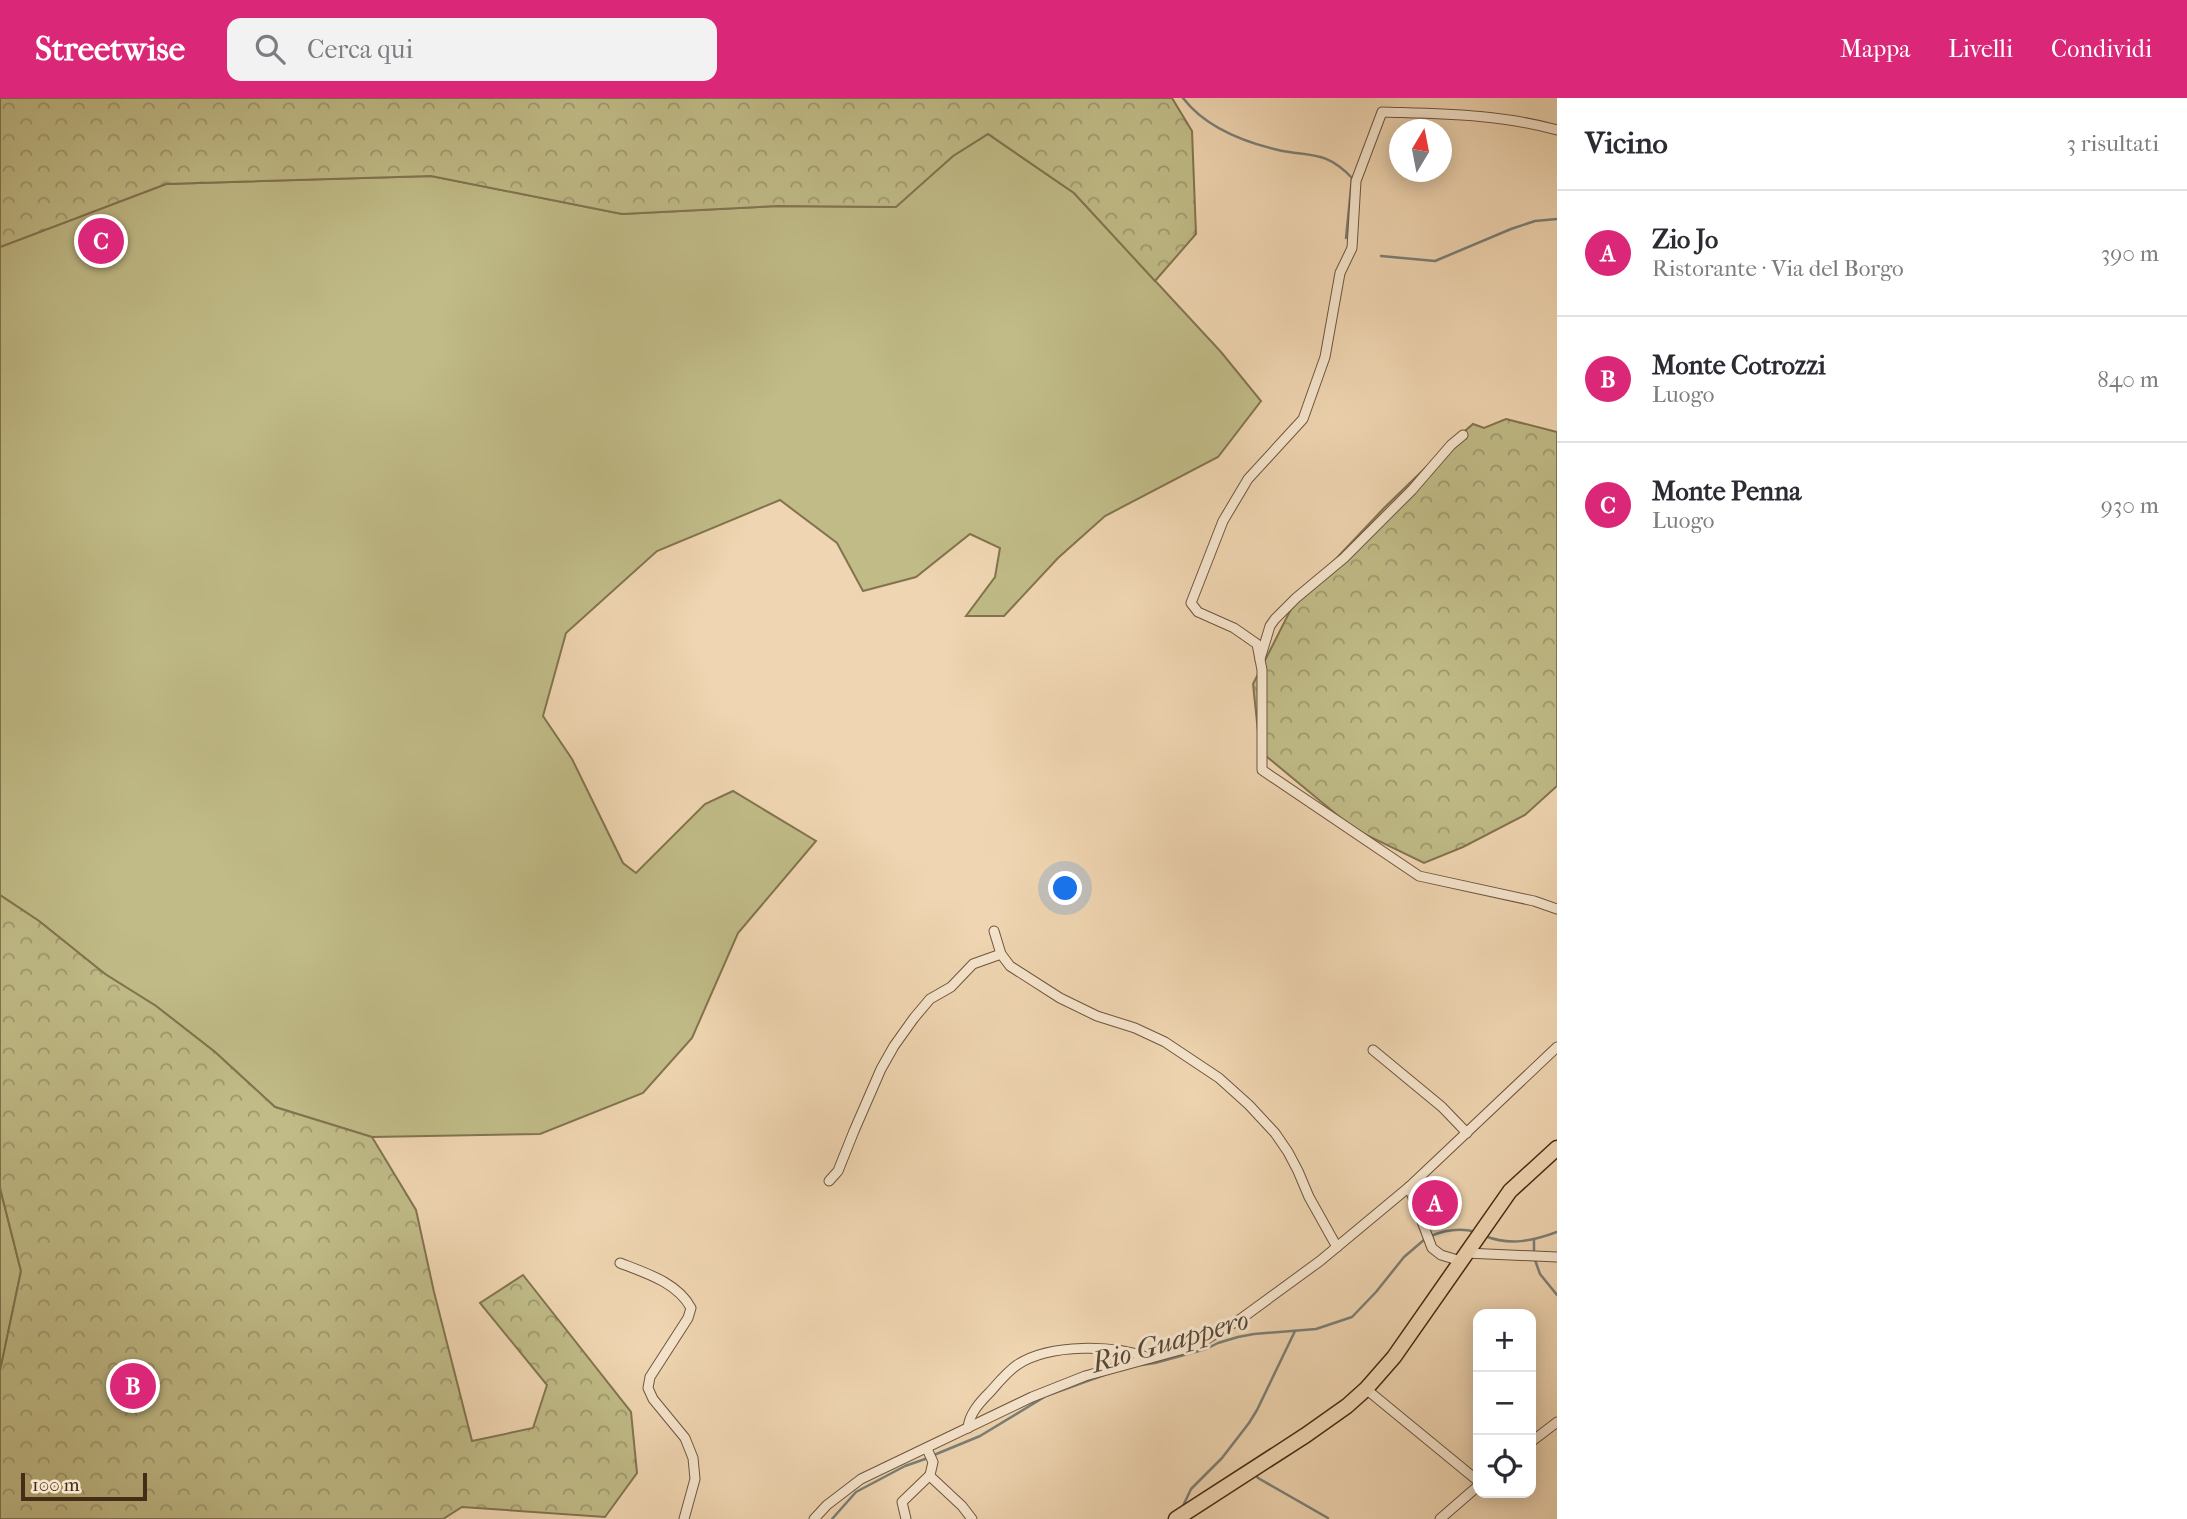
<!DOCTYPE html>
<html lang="it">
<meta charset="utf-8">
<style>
:root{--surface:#fff;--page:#f2f2f3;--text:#2b2b33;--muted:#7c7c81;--line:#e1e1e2;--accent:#db2777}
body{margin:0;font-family:"IM FELL French Canon",serif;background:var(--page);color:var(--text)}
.controls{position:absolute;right:21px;bottom:21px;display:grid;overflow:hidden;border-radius:14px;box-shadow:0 4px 18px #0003}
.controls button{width:63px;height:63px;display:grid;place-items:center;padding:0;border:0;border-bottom:2px solid var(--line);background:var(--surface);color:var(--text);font:35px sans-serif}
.compass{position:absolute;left:1389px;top:21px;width:63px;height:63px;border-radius:50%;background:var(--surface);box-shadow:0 4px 18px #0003;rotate:10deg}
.scale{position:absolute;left:21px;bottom:18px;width:126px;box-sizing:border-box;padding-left:7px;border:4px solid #442c17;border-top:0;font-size:19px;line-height:24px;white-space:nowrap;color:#442c17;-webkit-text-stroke:5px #f5e4cc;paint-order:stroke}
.you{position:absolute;left:1066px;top:791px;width:24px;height:24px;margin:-18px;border:5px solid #fff;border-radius:50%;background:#1a73e8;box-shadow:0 0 0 10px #1a73e833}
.badge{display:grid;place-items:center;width:46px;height:46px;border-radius:50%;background:var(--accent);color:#fff;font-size:23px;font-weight:700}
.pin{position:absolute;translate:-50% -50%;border:4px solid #fff;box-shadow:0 2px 7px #0006}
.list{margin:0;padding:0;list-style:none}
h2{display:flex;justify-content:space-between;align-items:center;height:91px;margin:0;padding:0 28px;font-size:30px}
h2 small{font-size:23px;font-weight:400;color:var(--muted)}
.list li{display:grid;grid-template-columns:46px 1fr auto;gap:21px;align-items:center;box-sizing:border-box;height:126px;padding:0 28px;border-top:2px solid var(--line)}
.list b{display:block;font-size:26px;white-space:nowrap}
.list p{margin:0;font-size:23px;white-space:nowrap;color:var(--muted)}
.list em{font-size:23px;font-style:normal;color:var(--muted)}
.icon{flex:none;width:38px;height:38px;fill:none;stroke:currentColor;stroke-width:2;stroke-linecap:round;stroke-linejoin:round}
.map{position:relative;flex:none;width:1557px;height:1421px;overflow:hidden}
header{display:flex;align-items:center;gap:42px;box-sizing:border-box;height:98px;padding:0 35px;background:var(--accent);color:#fff}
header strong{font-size:33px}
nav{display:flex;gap:38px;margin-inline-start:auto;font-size:24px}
.search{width:490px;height:63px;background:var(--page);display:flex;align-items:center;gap:18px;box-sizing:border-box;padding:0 24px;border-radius:14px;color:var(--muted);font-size:26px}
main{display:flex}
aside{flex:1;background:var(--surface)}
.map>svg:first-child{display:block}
.green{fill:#c0bb87;stroke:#82744f;stroke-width:2}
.forest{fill:url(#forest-crowns);stroke:#82744f;stroke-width:2}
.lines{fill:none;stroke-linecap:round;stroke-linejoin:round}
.stream{stroke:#7b7f77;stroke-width:2.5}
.street-casing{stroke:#6f563e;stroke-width:11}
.primary-casing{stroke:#442c17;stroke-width:17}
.street{stroke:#f5e4cc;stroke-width:9}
.primary{stroke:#efd5b1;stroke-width:14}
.labels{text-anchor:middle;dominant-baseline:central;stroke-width:6;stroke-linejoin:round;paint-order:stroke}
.water-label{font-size:28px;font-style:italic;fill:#564837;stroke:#f5e4cc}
</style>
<header>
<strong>Streetwise</strong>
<div class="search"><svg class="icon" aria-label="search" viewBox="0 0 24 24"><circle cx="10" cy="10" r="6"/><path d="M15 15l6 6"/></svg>Cerca qui</div>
<nav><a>Mappa</a><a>Livelli</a><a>Condividi</a></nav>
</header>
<main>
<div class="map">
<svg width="1557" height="1421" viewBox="0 0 1557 1421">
<defs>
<pattern id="forest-crowns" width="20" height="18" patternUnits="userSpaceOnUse" patternTransform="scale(1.75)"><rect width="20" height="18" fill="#c0bb87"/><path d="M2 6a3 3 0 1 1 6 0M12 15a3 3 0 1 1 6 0" fill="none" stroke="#9e986d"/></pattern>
</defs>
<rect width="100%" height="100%" fill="#efd5b1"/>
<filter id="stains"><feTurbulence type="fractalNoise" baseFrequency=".00286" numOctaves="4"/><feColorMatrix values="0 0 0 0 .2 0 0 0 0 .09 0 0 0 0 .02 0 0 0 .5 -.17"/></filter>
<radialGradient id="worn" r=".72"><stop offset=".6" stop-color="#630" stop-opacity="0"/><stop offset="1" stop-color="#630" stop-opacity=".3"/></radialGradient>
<!-- green -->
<g class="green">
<path d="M988,36L1074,95L1221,254L1261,303L1218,359L1105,418L1058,460L1004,518H966L995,479L1000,450L970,436L916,479L863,493L837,445L780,402L657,453L566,535L543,618L572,661L623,765L636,775L705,706L733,693L816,743L738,835L692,940L643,995L540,1036L372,1039L275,1009L215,954L156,908L105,876L39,823L0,797V149L166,86L431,78L622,116L777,108L895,109L953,58Z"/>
<path d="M0,1090L21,1173L0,1273Z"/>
</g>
<!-- forest -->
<g class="forest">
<path d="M0,0H1172L1192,33L1196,136L1155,183L1074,95L988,36L953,58L896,109L777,108L622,116L431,78L166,86L0,149Z"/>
<path d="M1506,321L1557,334V688L1525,717L1463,749L1424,765L1354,731L1260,653L1253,586L1294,505L1384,410L1451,345L1473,326L1484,330Z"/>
<path d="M0,797L39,823L105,876L156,908L215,954L275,1009L372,1039L416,1112L434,1194L472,1343L533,1330L547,1287L480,1205L523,1177L631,1314L637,1375L605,1419L462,1409L443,1421H0V1273L21,1173L0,1090Z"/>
</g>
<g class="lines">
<!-- stream -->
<g class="stream">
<path d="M1183,0C1205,29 1244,44 1278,52C1310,59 1326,52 1352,80L1346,140"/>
<path d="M1381,158L1435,163L1511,131L1535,123L1557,121"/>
<path d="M1431,1138C1445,1132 1461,1130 1476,1134"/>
<path d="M1485,1138C1510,1148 1533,1143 1557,1134"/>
<path d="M1534,1142V1152"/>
<path d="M1535,1162L1540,1176L1557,1197"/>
<path d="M1141,1267L1155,1265L1206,1251L1218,1245L1238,1239L1254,1236L1316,1231L1352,1219L1376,1194L1404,1159L1425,1141"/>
<path d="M934,1357L980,1338L1046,1298L1104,1277"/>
<path d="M1256,1377L1258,1380L1328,1420"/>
<path d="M1183,1408L1191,1391L1222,1360L1249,1325L1257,1312L1295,1233"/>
<path d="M832,1421L856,1394L905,1368L928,1360"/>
</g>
<defs>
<g id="street">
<path d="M1557,32C1500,16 1441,16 1382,14L1356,83L1352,150L1340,175L1325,259L1303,321L1248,381L1223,423L1191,505L1198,514L1234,530L1257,546L1262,572V672L1419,778L1534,803L1557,811"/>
<path d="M1260,561L1270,528L1275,521L1296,500L1344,460L1412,392L1451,347L1463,337"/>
<path d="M994,833L1001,856L1010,868L1060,900L1097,918L1135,930L1165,944L1219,980L1249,1007L1275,1035L1288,1054L1298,1073L1309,1099L1337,1149"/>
<path d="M1373,952L1442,1009L1467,1035"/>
<path d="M829,1083L838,1073L854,1033L881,971L894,948L914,920L930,901L951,889L973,866L1001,856"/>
<path d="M1409,1089L1432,1150L1441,1157L1461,1163"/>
<path d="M1466,1155L1557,1159"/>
<path d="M620,1165C646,1175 678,1185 691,1210L688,1220L650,1279L648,1290L653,1301L685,1340L693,1360L695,1381L684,1421"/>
<path d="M1366,1291L1478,1383"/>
<path d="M968,1330C969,1316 980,1304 990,1294C998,1285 1007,1274 1017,1267C1050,1245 1114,1247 1150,1260"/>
<path d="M1531,1344L1557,1324"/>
<path d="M927,1351L933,1364L930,1377L932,1380L962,1408L972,1421"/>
<path d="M814,1421L827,1407L861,1381L1032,1299L1085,1278L1195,1248L1242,1220L1320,1163L1409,1089L1557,949"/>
<path d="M906,1421L902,1404L930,1377"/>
<path d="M1440,1421L1478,1388"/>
</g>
<path id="primary" d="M1176,1421L1306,1337L1347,1308L1366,1291L1394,1259L1510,1093L1557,1050"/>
</defs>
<!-- street casing -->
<use href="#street" class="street-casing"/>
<!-- primary casing -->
<use href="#primary" class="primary-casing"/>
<!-- street -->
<use href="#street" class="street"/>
<!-- primary -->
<use href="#primary" class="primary"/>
</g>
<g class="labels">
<!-- water labels -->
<g class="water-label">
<text transform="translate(1170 1243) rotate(-16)">Rio Guappero</text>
</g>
</g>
<rect width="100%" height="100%" filter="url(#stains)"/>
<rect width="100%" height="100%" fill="url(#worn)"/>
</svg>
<div class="controls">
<button>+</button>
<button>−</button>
<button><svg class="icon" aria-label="locate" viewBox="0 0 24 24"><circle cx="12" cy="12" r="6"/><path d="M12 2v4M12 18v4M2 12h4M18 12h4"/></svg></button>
</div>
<svg class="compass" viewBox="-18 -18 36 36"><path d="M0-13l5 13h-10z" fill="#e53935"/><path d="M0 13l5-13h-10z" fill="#7c7c81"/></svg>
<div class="scale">100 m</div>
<div class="you"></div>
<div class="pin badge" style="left:1435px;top:1105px">A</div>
<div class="pin badge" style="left:133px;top:1288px">B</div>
<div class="pin badge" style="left:101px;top:143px">C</div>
</div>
<aside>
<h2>Vicino<small>3 risultati</small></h2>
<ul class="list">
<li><span class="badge">A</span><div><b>Zio Jo</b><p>Ristorante · Via del Borgo</p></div><em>390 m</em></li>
<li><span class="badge">B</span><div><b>Monte Cotrozzi</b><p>Luogo</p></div><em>840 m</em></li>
<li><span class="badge">C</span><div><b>Monte Penna</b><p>Luogo</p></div><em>930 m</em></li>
</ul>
</aside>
</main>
